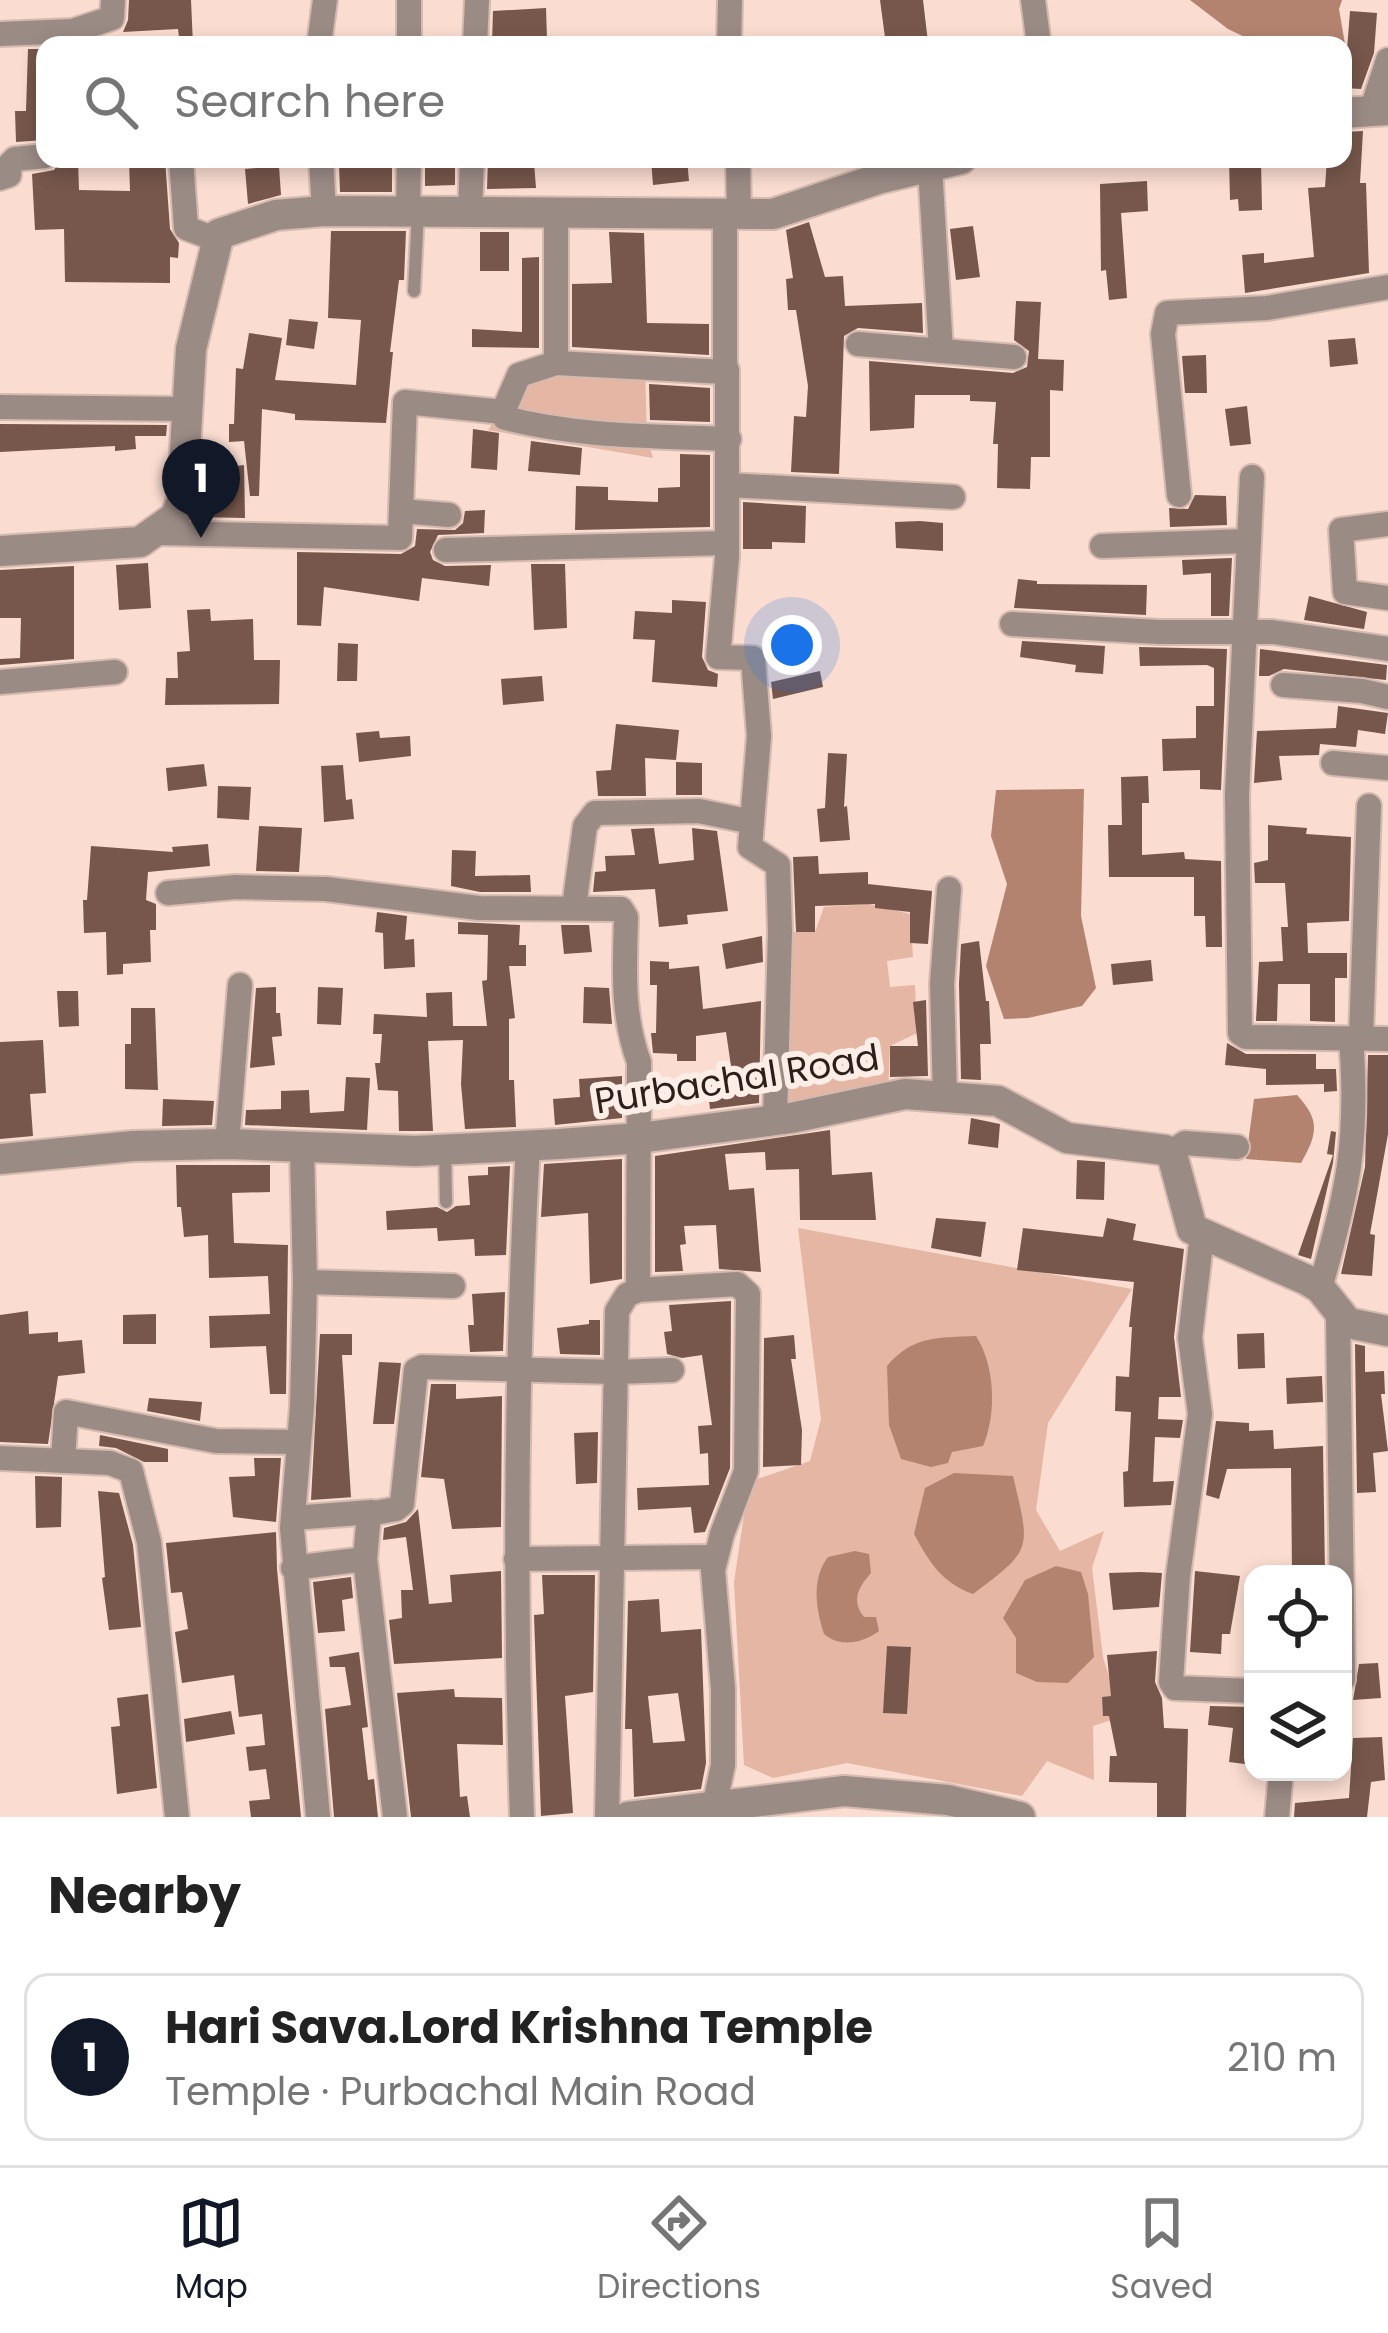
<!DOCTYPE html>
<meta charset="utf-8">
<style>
:root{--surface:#fff;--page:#f2f2f2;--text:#222;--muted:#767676;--line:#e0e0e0;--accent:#111827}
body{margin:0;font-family:Poppins,sans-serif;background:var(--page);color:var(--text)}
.controls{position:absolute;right:36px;bottom:36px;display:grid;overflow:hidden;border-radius:24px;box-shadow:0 6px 18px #0003}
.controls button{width:108px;height:108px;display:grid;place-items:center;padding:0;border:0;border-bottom:3px solid var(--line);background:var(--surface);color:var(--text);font:60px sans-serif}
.you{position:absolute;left:792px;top:645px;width:42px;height:42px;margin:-30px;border:9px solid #fff;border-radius:50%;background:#1a73e8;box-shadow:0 0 0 18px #1a73e833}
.badge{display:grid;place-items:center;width:78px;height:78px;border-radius:50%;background:var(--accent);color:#fff;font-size:39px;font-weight:700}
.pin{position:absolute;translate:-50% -99px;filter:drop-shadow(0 3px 6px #0008)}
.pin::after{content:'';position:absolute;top:63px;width:42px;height:36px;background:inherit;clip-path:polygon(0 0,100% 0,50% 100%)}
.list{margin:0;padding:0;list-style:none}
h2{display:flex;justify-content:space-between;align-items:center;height:156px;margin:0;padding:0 48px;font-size:51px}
h2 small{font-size:39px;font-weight:400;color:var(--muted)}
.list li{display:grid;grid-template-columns:78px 1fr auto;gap:36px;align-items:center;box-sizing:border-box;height:168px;margin:0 24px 24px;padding:0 24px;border:3px solid var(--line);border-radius:24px}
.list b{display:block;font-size:45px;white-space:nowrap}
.list p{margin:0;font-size:39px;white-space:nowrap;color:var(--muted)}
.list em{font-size:39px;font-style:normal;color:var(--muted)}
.icon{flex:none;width:66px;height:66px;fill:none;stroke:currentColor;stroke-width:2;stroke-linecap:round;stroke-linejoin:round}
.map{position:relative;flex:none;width:1388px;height:1817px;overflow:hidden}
.search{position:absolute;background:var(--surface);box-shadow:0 6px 18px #0003;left:36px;right:36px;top:36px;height:132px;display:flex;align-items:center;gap:30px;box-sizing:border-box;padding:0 42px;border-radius:24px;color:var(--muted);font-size:45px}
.sheet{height:348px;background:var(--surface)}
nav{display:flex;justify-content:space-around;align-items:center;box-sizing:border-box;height:168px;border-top:3px solid var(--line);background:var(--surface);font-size:33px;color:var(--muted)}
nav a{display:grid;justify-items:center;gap:6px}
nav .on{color:var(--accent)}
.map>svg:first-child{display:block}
.green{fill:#e4b6a3}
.water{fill:#b3836f}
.building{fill:#77574b;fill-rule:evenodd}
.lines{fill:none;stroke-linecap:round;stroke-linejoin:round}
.service-casing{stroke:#d5baaf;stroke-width:16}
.minor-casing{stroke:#d5baaf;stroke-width:28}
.tertiary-casing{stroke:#d5baaf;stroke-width:34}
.service{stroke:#9b8b85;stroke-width:12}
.minor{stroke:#9b8b85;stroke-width:24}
.tertiary{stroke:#9b8b85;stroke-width:30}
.labels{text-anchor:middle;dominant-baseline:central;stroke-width:12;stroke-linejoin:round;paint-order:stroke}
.street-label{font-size:36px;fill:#2c1e19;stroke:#fcede7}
</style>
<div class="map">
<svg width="1388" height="1817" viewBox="0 0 1388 1817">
<rect width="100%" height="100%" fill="#fadcd0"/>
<!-- green -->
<g class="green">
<path d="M538,361L645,368L647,438L653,458L488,430Z"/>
<path d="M869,904L910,914L913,957L887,961L890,987L915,985L917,1033L890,1046L888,1094L775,1119L787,932H815L824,907Z"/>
<path d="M798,1228L1132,1289L1048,1423L1036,1510L1060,1551L1104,1531L1092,1568L1103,1657L1110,1680L1142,1710L1093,1726L1094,1780L1047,1761L1022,1796L847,1763L773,1778L744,1765L734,1582L749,1482L810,1461L821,1419Z"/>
</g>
<!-- water -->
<g class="water">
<path d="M1190,0H1342L1339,9L1346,50L1343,45L1257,43L1228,29Z"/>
<path d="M1084,789L1081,916L1096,988L1082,1006L1028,1018L1004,1019L986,966L1007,884L991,836L996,790Z"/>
<path d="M1297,1095C1321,1121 1317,1134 1301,1163L1246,1159L1254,1099Z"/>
<path d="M976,1336C995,1365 997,1414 983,1446L952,1452L948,1463L931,1467L901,1459L889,1425L887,1366C913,1335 938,1338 976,1336Z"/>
<path d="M954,1473L1013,1476C1030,1549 1034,1549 973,1594C941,1582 930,1563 914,1534L925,1488Z"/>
<path d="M855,1551L869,1554L871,1573C860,1586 850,1599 864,1617H876L879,1631C863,1643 840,1648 824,1634C816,1609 811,1579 828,1557Z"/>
<path d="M1056,1566L1081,1572L1088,1594L1094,1657L1068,1683L1037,1682L1016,1673V1638L1003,1618L1025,1580Z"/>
</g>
<!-- building -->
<g class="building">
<path d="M129,0H191L193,45H180L178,29L123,32L128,20Z"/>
<path d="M880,0H923L928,42L886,45Z"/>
<path d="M546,8L547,39L492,42L493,11Z"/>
<path d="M1350,11L1377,13L1374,53L1361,89L1344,88Z"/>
<path d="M28,49H45V140L16,142L15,111H26Z"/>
<path d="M1363,131L1360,183H1366L1369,273L1245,293L1242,255L1264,253V263L1314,257L1308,188L1325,187L1327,159H1343V132Z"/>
<path d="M78,159L79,190L130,191L129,159H165L170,229L179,243L178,258L170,257V283L65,282L64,229L35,230L32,174L54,170L61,160Z"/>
<path d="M425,159H455V185L425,186Z"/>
<path d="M488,159L534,162L536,188L487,189Z"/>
<path d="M651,159H687L689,181L653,185Z"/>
<path d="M1229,159H1261L1262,210L1239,211L1238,199L1230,200Z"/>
<path d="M392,161V192H340L339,164Z"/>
<path d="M279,166L281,195L248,204L245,169Z"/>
<path d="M1147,181L1148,211L1121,213L1127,298L1109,300L1106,270L1101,271L1100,184Z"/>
<path d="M809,222L825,277L843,276L845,306L922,303L923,333L858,328L844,336L839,474L791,472L794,416L806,417L808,386L796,310H788L786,279L793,278L786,230Z"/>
<path d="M973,226L980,277L956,280L950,229Z"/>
<path d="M331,231H406L404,280H399L390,352H393L386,423L295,420V414L262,409L259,496H250L244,441L229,442V424H234L236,368L243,369L249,333L282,338L275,380L356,385L361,320L328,318Z"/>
<rect x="480" y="232" width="29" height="39"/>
<path d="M609,232L644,233L647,323L709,324V355L572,347V284L612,283Z"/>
<path d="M539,257V348L472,347V329L522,332V258Z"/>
<path d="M1016,301L1041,302L1038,359L1064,360L1063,391L1050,390V457H1031L1030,489L997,488L998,444H993L996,402L970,401V395H915L914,428L870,431L869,361L1013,373L1027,367L1029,351L1014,340Z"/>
<path d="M289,319L318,322L314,349L286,345Z"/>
<path d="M1355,338L1358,364L1330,367L1328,340Z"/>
<path d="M1206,355L1207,393H1185L1182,356Z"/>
<path d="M649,384L710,388V422L650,420Z"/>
<path d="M1247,406L1251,444L1230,446L1225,409Z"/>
<path d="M0,424L167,425L166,436H135L136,449L115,451V446L0,452Z"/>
<path d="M473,429L499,433L497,470L471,468Z"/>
<path d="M531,441L582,448L580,475L528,471Z"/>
<path d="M680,454L710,455V527L575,530L576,486L608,487V500L658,502V488L680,487Z"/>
<path d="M244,465L245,518L198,517L202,489H210L211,469Z"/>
<path d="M1195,495L1226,496L1227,525L1170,527L1169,508L1188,509Z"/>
<path d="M743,502L806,506L805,543L772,542V549H743Z"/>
<path d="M485,510L484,533L438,535L430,552L433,560L445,566L491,565L489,586L422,578L419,601L324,587L321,626L297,625V552L401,554L415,546L417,529L455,530L463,523L465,511Z"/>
<path d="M920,521L943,523V551L896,548L895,522Z"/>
<path d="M1232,558L1229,616H1211V573L1183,575L1182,560Z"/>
<path d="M148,563L151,608L119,610L116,565Z"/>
<path d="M531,564H565L567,628L534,630Z"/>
<path d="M74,566V659L0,665V659L20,658L21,618H0V570Z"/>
<path d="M1018,579L1037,581V584L1147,585L1146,615L1014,608Z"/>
<path d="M1309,596L1367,612L1364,629L1304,620Z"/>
<path d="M672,600L706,602L702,657L708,670L718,674L717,687L652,682L655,640L633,639L635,611L672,613Z"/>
<path d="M210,609L211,621L253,619L254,660H280L279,704L165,705L166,678H178L177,652L190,651L187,610Z"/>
<path d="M1022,641L1105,646L1103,674L1075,672L1076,665L1020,657Z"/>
<path d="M338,643L358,644L357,681H337Z"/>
<path d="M1139,647L1227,649L1221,790L1200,789V770L1163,771L1162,739L1196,738V706H1214V668L1207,665L1140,666Z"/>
<path d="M1260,649L1387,665L1386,680L1284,669L1269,676H1259Z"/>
<path d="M820,671L823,687L773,699L771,682Z"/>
<path d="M542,676L544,701L503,705L501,679Z"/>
<path d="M1338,706L1388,713L1385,734L1358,730L1356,747L1320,744L1319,755L1279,756L1282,780L1254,783L1257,731L1336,728Z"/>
<path d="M616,724L679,730L676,760L645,758L646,796H598L596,771L611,770Z"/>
<path d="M379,731L380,738L410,736L411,756L359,762L356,733Z"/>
<path d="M828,753L847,754L844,807L847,806L850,840L820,842L817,809L825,808Z"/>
<path d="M676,762L702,763V795H676Z"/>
<path d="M204,764L207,786L168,791L166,768Z"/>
<path d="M343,765L346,800L352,799L354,819L324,822L321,766Z"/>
<path d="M1148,776L1149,803H1142V855L1184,852L1185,859L1221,861L1222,947H1206L1205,916H1194V877H1109L1108,825H1122L1121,777Z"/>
<path d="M218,786L251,787L249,820L217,818Z"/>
<path d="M1268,825L1307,828L1306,834L1351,837L1349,921L1307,923L1308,953H1347V978H1335V1022L1310,1021V984H1278L1277,1021H1256L1259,962L1283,961L1281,927H1288L1285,883H1255L1254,863L1268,860Z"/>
<path d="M259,826L302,828L299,872L256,871Z"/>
<path d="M654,828L659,864L694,860L692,828L717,831L728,911L687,915L688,924L659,927L655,889L593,892L595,872L606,871L605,856L635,855L631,829Z"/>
<path d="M208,844L210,866L148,872L146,900L156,904V930H150L151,962L123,964V974L107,975L106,932L84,933L83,900H87L91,846L173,852L172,847Z"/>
<path d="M452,850L476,851L475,876L530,875L531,892H480L451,886Z"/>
<path d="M818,856L819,874L868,872V884L932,891L928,944L910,943V912L875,908V904L815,906V932H796L793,857Z"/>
<path d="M377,912L407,916L405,940L414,939L415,967L384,969L383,933L375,932Z"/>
<path d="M458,922L520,925L519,945H526V966H509L515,1018L509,1019V1080H514L516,1127L465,1129L461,1084L463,1040L428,1041L433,1131H399L398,1091L378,1090L375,1063H380L382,1034H373L374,1014L427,1017L426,993L452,992L453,1026H487L482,981L487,980L488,935L458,934Z"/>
<path d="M561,925H589L592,952L564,954Z"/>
<path d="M762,936L763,962L726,969L722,944Z"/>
<path d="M979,941L986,1001H989L991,1044H980L981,1080L961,1079L959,984L961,944Z"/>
<path d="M1151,960L1153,981L1113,985L1111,964Z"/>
<path d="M650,961L669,962V969L699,966L703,1009L761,1001L759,1103L710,1109L706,1076L732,1073L726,1032L696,1036V1061H677V1054L653,1053L651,1033H656L657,985H650Z"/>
<path d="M276,987V1013H280L282,1036L272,1037L275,1065L250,1068L256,988Z"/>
<path d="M318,987L343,988L341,1025L317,1024Z"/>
<path d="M584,987L609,988L612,1024L583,1023Z"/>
<path d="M57,991H78L79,1026L59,1027Z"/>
<path d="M926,1000L928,1076L890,1077V1046H918L913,1002Z"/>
<path d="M131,1008H155L158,1090L125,1089V1044H131Z"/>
<path d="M43,1040L46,1093L30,1094L33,1136L0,1139V1042Z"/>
<path d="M1227,1043L1246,1054H1316V1069H1336L1337,1091L1324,1092V1084L1266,1085V1069L1225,1065Z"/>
<path d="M1368,1055H1388V1134L1370,1234L1375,1235L1372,1276L1341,1274L1365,1167Z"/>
<path d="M622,1076V1118L555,1125L553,1099L580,1097L579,1079Z"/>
<path d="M346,1077L370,1078L367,1130L245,1125L246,1110L281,1109V1091L309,1090L310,1113L344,1111Z"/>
<path d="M163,1099L214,1101L212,1125L162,1126Z"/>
<path d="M971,1118L1000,1124L998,1148L968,1144Z"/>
<path d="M830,1130L832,1175L872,1172L876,1220H800L799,1169L766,1170L765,1152L725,1154L729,1190L754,1188L761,1272L719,1269L716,1225L684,1226L686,1244L680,1245L683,1271L655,1272V1156Z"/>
<path d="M1331,1131L1336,1132L1333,1163L1311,1259L1298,1255L1333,1155L1327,1154Z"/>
<path d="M622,1159V1279L590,1284L588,1213L541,1217L544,1164Z"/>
<path d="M1077,1160L1105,1162L1104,1200L1076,1199Z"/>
<path d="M176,1165H270V1192L232,1193L234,1243L288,1245L286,1394H270L266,1346L210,1348L209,1316L270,1314L268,1276L209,1278L208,1235L184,1237L181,1207H177Z"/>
<path d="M510,1166L506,1255L475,1256L474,1239L438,1241L437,1228L387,1230L386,1211L437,1207L447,1212L456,1206L470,1205L468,1176L488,1175V1167Z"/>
<path d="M936,1218L986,1222L981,1257L931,1248Z"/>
<path d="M1107,1218L1136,1224L1133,1240L1184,1249L1174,1337L1181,1397H1159L1158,1419L1183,1420L1180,1438L1155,1437L1153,1482L1174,1481L1171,1505L1124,1507L1123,1472L1128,1471L1131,1412L1115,1411L1116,1376L1129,1377L1132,1327H1129L1134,1282L1017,1270L1023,1228L1103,1237Z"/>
<path d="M505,1292L503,1351L470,1352L468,1325H474L472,1294Z"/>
<path d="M731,1301L730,1468L705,1532L694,1533L691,1507L638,1510L637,1488L709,1485L708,1453L700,1454L698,1426L712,1425L702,1355L682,1358L667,1354L664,1332L672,1331L669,1305Z"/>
<path d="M28,1311L29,1334L58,1332V1342L82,1340L85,1373L58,1376L48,1444L0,1442V1315Z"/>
<path d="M156,1314V1344H123V1315Z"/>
<path d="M589,1320H600V1355L560,1354L557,1328L589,1324Z"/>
<path d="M1264,1333L1265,1368L1238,1369L1237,1334Z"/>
<path d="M320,1334H352V1355H342L351,1497H354L311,1500Z"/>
<path d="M794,1335L796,1359H791L802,1430L801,1465L763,1467L764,1338Z"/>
<path d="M1355,1344L1365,1346V1372L1384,1371L1385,1394H1381L1388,1451L1373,1453L1376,1492L1357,1493Z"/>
<path d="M379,1362L401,1363L394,1424H373Z"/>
<path d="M1322,1376L1323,1402L1287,1404L1286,1378Z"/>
<path d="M431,1384H456V1399L502,1396L501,1527L452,1529L444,1479L421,1477Z"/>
<path d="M149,1398L202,1402L200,1421L147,1411Z"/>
<path d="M1216,1421L1249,1423V1431L1273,1430L1274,1449L1323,1446L1325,1574H1292L1291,1468L1227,1469L1219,1499L1206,1495Z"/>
<path d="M598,1432L597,1483L576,1484L574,1433Z"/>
<path d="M100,1435L168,1449V1462H144L116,1448L99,1446Z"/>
<path d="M254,1458H281L276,1522L233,1517L229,1477L255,1476Z"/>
<path d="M35,1476L62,1477L61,1527L36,1528Z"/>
<path d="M98,1491L119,1493L133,1545L141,1627L109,1630L102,1578L105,1577Z"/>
<path d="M418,1509L429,1604L452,1602L450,1575L501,1571L502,1658L394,1664L389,1620L402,1618L401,1590H413L406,1537L383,1540L384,1528L406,1522Z"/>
<path d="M276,1532L277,1569L301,1817H251L249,1801L270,1799L266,1769L249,1771L246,1747L265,1745L262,1714L239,1717L234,1675L182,1683L175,1632L188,1629L182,1592L171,1593L166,1543Z"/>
<path d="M1195,1571L1240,1576L1230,1634H1222L1221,1654L1190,1652Z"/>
<path d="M1140,1572L1162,1573L1159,1607L1113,1610L1109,1573Z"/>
<path d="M542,1575H595L593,1692L565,1696L573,1813L541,1816L534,1615L544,1614Z"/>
<path d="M351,1577L353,1598L342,1600L345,1631L318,1633L313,1582Z"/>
<path d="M659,1599L661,1632L701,1629L706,1763L701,1789L634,1797L632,1729H625L628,1601ZM678,1693L685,1741L653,1743L648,1696Z"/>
<path d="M887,1646L911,1647L907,1714L883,1713Z"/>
<path d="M1157,1651L1155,1682L1162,1698L1164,1728L1188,1729L1186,1817H1157V1783L1109,1782L1110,1756H1117L1109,1716H1103L1102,1697L1111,1696L1107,1655Z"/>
<path d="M359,1652L368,1727L362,1728L368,1780L374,1779L378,1817H334L325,1709L351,1705L345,1667H330L329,1657Z"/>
<path d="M1378,1663L1381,1698L1353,1700L1359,1664Z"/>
<path d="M454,1689L455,1697L502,1698L503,1745L457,1744L460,1797L467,1796L470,1817H411L397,1693Z"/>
<path d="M148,1694L157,1788L117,1794L111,1727L120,1726L117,1698Z"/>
<path d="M1210,1706L1253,1707V1765L1229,1762L1233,1728L1208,1725Z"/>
<path d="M231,1711L235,1734L186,1742L184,1719Z"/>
<path d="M1382,1737L1385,1780L1371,1782L1367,1817H1294L1295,1803L1349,1798L1353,1738Z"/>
</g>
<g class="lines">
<defs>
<g id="service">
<path d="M414,291L418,211"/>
<path d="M445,1150L446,1202"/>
</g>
<g id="minor">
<path d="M1033,0L1039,45"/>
<path d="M0,34L73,31"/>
<path d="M74,43L73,31L112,18L113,0"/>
<path d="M319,45L325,0"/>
<path d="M409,45V0"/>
<path d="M475,45L477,0"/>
<path d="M729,45L730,0"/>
<path d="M1371,112L1388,60"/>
<path d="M181,159L186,228L215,239"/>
<path d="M321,159L324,211"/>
<path d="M738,159L739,215"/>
<path d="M930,167L941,351"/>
<path d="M0,178L9,175L10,164L15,159L45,156"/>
<path d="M408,210L409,159"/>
<path d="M470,213L472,159"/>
<path d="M858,344L1014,357"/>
<path d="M556,363V212"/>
<path d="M727,370V557L718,657L753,658L759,736L750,847L778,865L780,932L775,1119"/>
<path d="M0,407L186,409"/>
<path d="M503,412L505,418C579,437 653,436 729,439"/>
<path d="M1252,477L1237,794L1240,1033L1246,1037L1388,1039"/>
<path d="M728,485L953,497"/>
<path d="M1179,495L1163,334L1167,313L1267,308L1388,287"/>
<path d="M401,511L449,515"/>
<path d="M1388,524L1341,530L1345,592L1388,598"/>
<path d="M157,533L400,538L405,402L503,412L519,375L556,363L725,372V214"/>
<path d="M1102,546L1248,541"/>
<path d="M446,550L726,543"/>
<path d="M1012,624L1159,632H1273L1388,649"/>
<path d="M0,682L115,672"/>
<path d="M1283,685L1362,691L1388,697"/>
<path d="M1333,763L1388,768"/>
<path d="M168,893L236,887L326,889L479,908L621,909L626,917C625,968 621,1013 639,1062L638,1290"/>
<path d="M574,907L585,826L595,813L699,811L752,822"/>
<path d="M1361,1038L1369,806"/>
<path d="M945,1097L942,984L949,889"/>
<path d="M227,1144L240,985"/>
<path d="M302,1149L305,1282L302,1407L292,1528L318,1817"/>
<path d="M1170,1153L1185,1143L1237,1147"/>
<path d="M1202,1235L1190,1338L1200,1414L1178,1576L1171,1682L1175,1688L1253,1691"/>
<path d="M305,1282L453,1286"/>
<path d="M1320,1288C1348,1192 1359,1140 1351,1039"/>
<path d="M1338,1315L1343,1679"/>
<path d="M0,1458L110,1463L131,1471L149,1542L177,1817"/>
<path d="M63,1461L66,1412L216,1441L298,1442"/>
<path d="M293,1518L372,1512"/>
<path d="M516,1559L715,1557"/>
<path d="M293,1568L365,1559"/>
<path d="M395,1817L365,1559L369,1514L396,1509L402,1504L416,1370L422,1367L616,1372L672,1370"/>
<path d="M522,1817C514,1592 516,1369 528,1144"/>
<path d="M607,1817L617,1311L627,1295L638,1290L737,1284L748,1294L746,1471L722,1534L713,1570L723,1689V1765L712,1817"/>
<path d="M1277,1817L1281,1772"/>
</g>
<g id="tertiary">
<path d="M1343,113L1388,110"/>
<path d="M0,551L140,542L175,517L182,501L191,349L219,234L276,215L324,211L773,214L878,179L961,159"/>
<path d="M0,1159L133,1146L227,1144L415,1151L560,1144L639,1138L791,1118L905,1094L998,1101L1067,1138L1165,1150L1173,1158L1192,1229L1307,1280L1320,1288L1348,1323L1388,1331"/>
<path d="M628,1817L844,1791L948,1800L1020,1817"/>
</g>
</defs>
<!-- service casing -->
<use href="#service" class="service-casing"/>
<!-- minor casing -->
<use href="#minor" class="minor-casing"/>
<!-- tertiary casing -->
<use href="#tertiary" class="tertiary-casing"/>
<!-- service -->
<use href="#service" class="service"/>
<!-- minor -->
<use href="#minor" class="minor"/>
<!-- tertiary -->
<use href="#tertiary" class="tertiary"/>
</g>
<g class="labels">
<!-- street labels -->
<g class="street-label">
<text transform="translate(737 1079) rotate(-9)">Purbachal Road</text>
</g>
</g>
</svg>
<div class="controls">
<button><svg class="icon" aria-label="locate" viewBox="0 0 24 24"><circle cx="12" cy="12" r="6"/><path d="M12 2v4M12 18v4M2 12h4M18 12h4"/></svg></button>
<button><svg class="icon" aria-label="layers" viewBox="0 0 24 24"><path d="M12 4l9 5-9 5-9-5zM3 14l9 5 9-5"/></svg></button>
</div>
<div class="you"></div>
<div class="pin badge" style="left:201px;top:538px">1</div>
<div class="search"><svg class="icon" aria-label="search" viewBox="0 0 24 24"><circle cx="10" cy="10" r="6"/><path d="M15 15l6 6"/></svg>Search here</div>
</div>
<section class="sheet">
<h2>Nearby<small></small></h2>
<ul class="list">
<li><span class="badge">1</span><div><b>Hari Sava.Lord Krishna Temple</b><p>Temple · Purbachal Main Road</p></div><em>210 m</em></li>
</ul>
</section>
<nav>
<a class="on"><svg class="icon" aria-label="map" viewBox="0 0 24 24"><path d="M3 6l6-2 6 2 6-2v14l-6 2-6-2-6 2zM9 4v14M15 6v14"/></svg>Map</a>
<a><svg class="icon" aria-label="directions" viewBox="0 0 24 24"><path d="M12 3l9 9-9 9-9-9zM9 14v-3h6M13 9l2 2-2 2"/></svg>Directions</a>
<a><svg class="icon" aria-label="saved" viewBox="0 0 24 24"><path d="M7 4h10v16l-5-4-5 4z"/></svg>Saved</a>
</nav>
